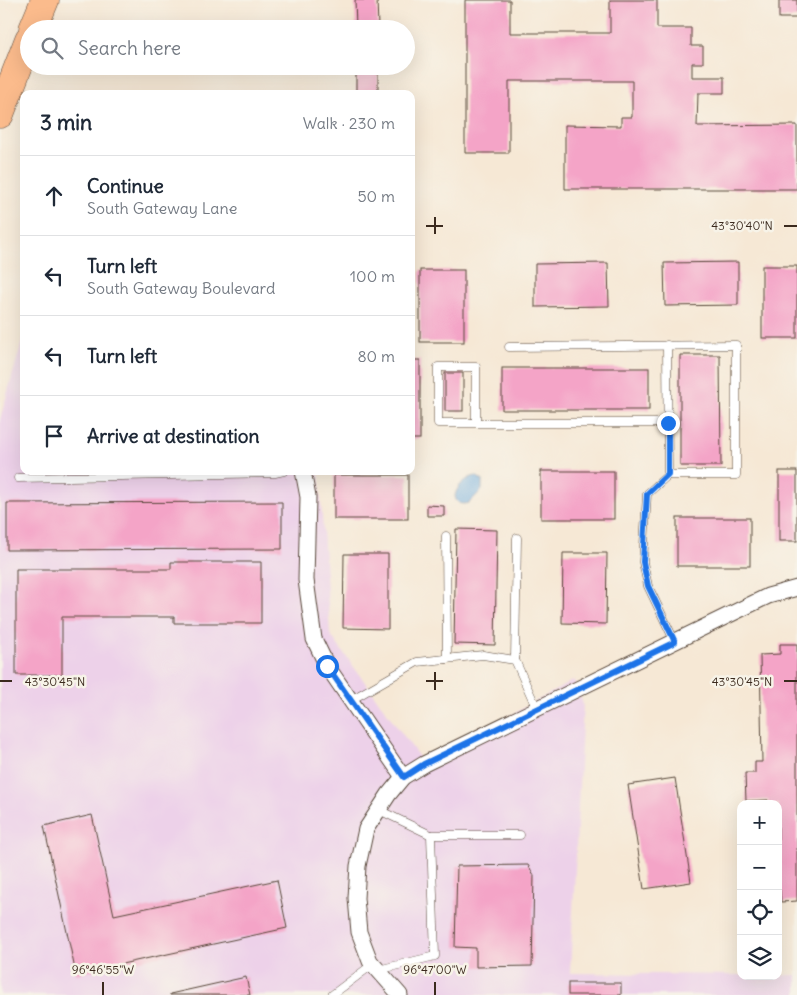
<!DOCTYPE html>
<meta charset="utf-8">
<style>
:root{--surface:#fff;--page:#f2f2f3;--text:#1f2937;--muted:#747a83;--line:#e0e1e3}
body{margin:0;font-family:Delius,sans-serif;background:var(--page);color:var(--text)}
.controls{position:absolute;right:15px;bottom:15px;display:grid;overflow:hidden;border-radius:10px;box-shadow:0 5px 20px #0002}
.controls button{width:45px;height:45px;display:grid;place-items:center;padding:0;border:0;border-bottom:1px solid var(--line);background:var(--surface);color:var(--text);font:25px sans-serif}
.stop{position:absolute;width:15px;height:15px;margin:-11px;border:4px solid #1a73e8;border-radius:50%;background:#fff}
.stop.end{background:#1a73e8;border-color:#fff;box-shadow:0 1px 5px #0008}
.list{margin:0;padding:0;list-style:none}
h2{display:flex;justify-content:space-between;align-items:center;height:65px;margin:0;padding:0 20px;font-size:21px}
h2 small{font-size:16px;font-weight:400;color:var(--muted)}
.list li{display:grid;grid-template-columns:32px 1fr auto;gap:15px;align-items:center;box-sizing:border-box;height:80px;padding:0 20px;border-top:1px solid var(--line)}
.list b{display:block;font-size:19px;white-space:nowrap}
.list p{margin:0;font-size:16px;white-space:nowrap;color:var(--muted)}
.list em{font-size:16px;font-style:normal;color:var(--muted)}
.icon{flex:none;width:28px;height:28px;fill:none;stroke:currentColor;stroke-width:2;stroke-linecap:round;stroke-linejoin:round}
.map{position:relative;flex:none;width:797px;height:995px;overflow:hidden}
.search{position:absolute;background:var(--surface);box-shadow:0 5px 20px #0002;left:20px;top:20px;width:395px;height:55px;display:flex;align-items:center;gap:12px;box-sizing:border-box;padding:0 18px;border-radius:28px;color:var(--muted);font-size:19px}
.panel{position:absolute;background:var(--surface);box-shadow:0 5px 20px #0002;left:20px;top:90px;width:395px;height:385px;border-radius:10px}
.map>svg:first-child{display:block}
.built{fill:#edd1e9}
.water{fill:#6aa9dd;stroke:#526a7e}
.building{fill:#f4a4c7}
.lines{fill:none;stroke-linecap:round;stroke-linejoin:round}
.service-casing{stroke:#574639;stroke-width:9}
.minor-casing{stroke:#574639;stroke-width:17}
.motorway-casing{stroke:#574639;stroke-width:29}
.service{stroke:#fff;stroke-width:8}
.minor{stroke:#fff;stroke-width:15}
.motorway{stroke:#fbbb8c;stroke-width:28}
.route{stroke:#1a73e8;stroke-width:6}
.ticks{fill:none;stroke:#3b2a1e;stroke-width:2}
.ticks-label{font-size:12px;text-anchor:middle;fill:#3b2a1e;stroke:#f7f3e8;stroke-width:5;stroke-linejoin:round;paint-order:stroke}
</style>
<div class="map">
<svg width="797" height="995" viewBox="0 0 797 995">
<rect width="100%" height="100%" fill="#f7f3e8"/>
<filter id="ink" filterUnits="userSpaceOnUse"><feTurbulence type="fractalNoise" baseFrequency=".02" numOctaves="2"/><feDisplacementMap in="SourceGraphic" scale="10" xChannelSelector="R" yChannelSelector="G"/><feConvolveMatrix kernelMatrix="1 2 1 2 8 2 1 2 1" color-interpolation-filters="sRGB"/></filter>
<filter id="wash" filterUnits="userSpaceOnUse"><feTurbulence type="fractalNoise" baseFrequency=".0096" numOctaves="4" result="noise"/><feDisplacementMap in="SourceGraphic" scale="20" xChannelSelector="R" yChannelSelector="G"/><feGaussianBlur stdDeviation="1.12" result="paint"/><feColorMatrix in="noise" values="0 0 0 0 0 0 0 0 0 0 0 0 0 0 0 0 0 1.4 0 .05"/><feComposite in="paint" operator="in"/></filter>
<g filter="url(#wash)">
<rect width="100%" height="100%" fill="#f6e8d5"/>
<!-- built -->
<path class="built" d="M24,335V471H319L330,634L424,764L574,680L583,704L570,973L741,975V976L797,975V995H0V419Z"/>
<!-- water -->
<path class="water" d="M476,476L482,480V490L469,503C462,505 456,504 455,496C456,487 467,477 476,476Z"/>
<g id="blocks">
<!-- building -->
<g class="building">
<path d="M355,0H377L378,26H356Z"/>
<path d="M465,0H510V33H610V0H657V28H691V46H703V63H692V77H724V93H698L697,126L797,125V189H565V125L621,126V117H632V81H509V153H465Z"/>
<rect x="779" y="0" width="18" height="18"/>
<rect x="356" y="66" width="22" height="28"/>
<path d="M738,262V305L665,306L664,263Z"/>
<path d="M608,263L609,306L535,307V264Z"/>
<rect x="762" y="266" width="35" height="72"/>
<rect x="420" y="270" width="44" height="72"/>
<path d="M680,355H720L721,466H680Z"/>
<rect x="411" y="360" width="9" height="79"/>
<rect x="502" y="368" width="147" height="42"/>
<rect x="445" y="373" width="18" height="38"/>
<rect x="541" y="471" width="73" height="48"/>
<rect x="779" y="471" width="18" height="70"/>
<rect x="334" y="475" width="74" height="44"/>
<path d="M282,502V549L7,550V503Z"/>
<path d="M427,505L444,506V516H427Z"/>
<rect x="677" y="518" width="73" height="48"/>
<path d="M456,529L497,530L495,645L454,644Z"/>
<path d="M563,553H607L606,624L562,623Z"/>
<path d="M344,554H388V629L343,628Z"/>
<path d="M171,562H261V623H174V617H62V675H16V569H171Z"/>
<path d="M780,644H797V901L781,902L780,890H778V804H768V800L746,801L745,773H755V762H762L760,655L780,654Z"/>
<path d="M675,778L691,882L644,889L628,785Z"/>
<path d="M92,815L114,915L277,880L287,928L76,974L44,826Z"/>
<path d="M528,865L534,875L532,966L476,967V948L455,947L457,866Z"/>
<path d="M246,977L250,995H170V994Z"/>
<rect x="568" y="983" width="53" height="12"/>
</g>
</g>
</g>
<g filter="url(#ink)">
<use href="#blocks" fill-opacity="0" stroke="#574639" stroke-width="1"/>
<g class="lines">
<defs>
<g id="service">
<path d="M667,345L668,475L647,494L643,562L648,586L675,642"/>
<path d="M509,347L736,345V475H668"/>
<path d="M476,423V367H438V423H668"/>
<path d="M18,478L275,473L284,471"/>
<path d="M446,536L447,659"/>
<path d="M515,660L517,538"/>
<path d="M351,700L417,662L483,655L515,660L537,709"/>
<path d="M431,835H520"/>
<path d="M378,970L435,956L431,835L379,810"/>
<path d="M332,995L373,964"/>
</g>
<g id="minor">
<path d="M303,471L308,497L306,580L314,639L327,666L403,777"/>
<path d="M400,995L370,961L359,932L356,898L358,866L366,829L389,794L403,777L424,764L768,596L797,588"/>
</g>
<g id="motorway">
<path d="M33,29L45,0"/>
<path d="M0,114L29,39"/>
</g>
</defs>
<!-- service casing -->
<use href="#service" class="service-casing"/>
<!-- minor casing -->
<use href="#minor" class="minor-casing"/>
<!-- motorway casing -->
<use href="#motorway" class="motorway-casing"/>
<!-- service -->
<use href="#service" class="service"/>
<!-- minor -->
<use href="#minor" class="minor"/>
<!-- motorway -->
<use href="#motorway" class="motorway"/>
</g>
</g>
<g class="lines" filter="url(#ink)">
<!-- route -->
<path class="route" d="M327,666L404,777L424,764L675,642L648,586L643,562L647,494L668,474V423"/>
</g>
<!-- ticks -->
<path class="ticks" d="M435,217V234M426,226H443M784,226H797M435,672V690M0,681H12M426,681H443M784,681H797M103,982V995M435,982V995"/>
<g class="ticks-label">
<text x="742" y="230">43°30'40"N</text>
<text x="742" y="686">43°30'45"N</text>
<text x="55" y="686">43°30'45"N</text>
<text x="103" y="974">96°46'55"W</text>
<text x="435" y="974">96°47'00"W</text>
</g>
</svg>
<div class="controls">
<button>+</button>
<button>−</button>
<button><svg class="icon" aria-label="locate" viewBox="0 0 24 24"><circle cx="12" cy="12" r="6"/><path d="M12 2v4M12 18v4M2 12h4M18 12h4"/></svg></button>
<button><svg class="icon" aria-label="layers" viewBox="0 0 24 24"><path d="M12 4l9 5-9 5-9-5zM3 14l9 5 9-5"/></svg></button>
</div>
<div class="stop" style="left:327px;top:666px"></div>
<div class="stop end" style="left:668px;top:423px"></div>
<div class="search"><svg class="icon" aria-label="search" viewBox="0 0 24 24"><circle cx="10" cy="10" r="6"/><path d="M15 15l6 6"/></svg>Search here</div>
<section class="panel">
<h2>3 min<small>Walk · 230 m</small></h2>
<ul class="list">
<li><svg class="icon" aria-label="ahead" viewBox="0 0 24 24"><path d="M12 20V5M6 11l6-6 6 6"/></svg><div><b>Continue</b><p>South Gateway Lane</p></div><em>50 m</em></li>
<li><svg class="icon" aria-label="left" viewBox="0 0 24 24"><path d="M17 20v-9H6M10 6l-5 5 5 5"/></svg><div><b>Turn left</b><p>South Gateway Boulevard</p></div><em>100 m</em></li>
<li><svg class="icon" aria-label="left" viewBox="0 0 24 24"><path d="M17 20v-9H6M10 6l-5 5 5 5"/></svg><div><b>Turn left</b></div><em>80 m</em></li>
<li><svg class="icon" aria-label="arrive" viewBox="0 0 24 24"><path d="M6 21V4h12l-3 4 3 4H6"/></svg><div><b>Arrive at destination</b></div></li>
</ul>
</section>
</div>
